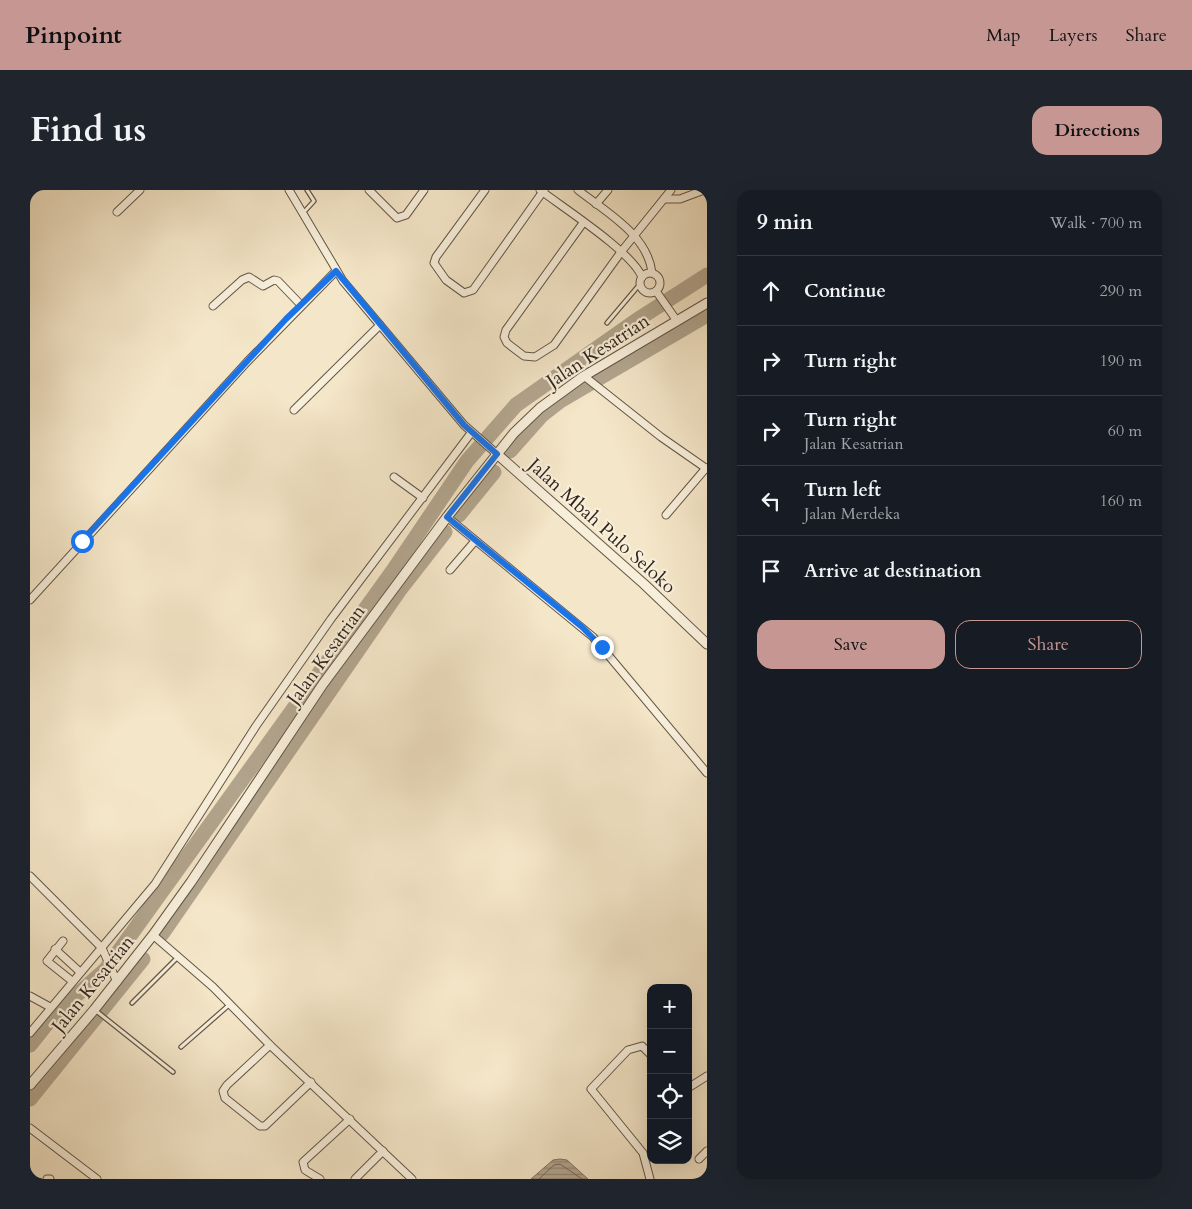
<!DOCTYPE html>
<meta charset="utf-8">
<style>
:root{--surface:#171b24;--page:#20242c;--text:#f1f3f6;--muted:#9ea1a6;--line:#363941;--accent:#c59692}
body{margin:0;font-family:Cardo,serif;background:var(--page);color:var(--text)}
.controls{position:absolute;right:15px;bottom:15px;display:grid;overflow:hidden;border-radius:10px;box-shadow:0 5px 20px #0002}
.controls button{width:45px;height:45px;display:grid;place-items:center;padding:0;border:0;border-bottom:1px solid var(--line);background:var(--surface);color:var(--text);font:25px sans-serif}
.stop{position:absolute;width:15px;height:15px;margin:-11px;border:4px solid #1a73e8;border-radius:50%;background:#fff}
.stop.end{background:#1a73e8;border-color:#fff;box-shadow:0 1px 5px #0008}
.list{margin:0;padding:0;list-style:none}
h2{display:flex;justify-content:space-between;align-items:center;height:65px;margin:0;padding:0 20px;font-size:21px}
h2 small{font-size:16px;font-weight:400;color:var(--muted)}
.list li{display:grid;grid-template-columns:32px 1fr auto;gap:15px;align-items:center;box-sizing:border-box;height:70px;padding:0 20px;border-top:1px solid var(--line)}
.list b{display:block;font-size:19px;white-space:nowrap}
.list p{margin:0;font-size:16px;white-space:nowrap;color:var(--muted)}
.list em{font-size:16px;font-style:normal;color:var(--muted)}
.actions{display:flex;gap:10px;padding:15px 20px}
.actions a{flex:1;padding:11px 0;border:1px solid var(--accent);border-radius:15px;text-align:center;font-size:18px;color:var(--accent)}
.actions .main{background:var(--accent);color:#111}
.icon{flex:none;width:28px;height:28px;fill:none;stroke:currentColor;stroke-width:2;stroke-linecap:round;stroke-linejoin:round}
.map{position:relative;flex:none;width:677px;height:989px;overflow:hidden;border-radius:15px}
header{display:flex;align-items:center;gap:30px;box-sizing:border-box;height:70px;padding:0 25px;background:var(--accent);color:#111}
header strong{font-size:24px}
nav{display:flex;gap:28px;margin-inline-start:auto;font-size:18px}
.intro{display:flex;align-items:center;justify-content:space-between;box-sizing:border-box;height:120px;padding:0 30px}
h1{margin:0;font-size:35px}
.button{padding:12px 22px;border-radius:15px;background:var(--accent);color:#111;font-size:18px;font-weight:700}
main{display:flex;gap:30px;padding:0 30px}
aside{flex:1;background:var(--surface);border-radius:15px;box-shadow:0 5px 20px #0002}
.map>svg:first-child{display:block}
.water{fill:url(#water-rules);stroke:#7f7260}
.lines{fill:none;stroke-linecap:round;stroke-linejoin:round}
.shore{stroke:#726655;stroke-width:1}
.river{stroke:#b2a58e;stroke-width:15}
.service-casing{stroke:#625647;stroke-width:5.5}
.minor-casing{stroke:#625647;stroke-width:9}
.tertiary-casing{stroke:#625647;stroke-width:11}
.service{stroke:#f8efdb;stroke-width:3}
.minor{stroke:#f8efdb;stroke-width:7}
.tertiary{stroke:#f8efdb;stroke-width:9}
.route{stroke:#1a73e8;stroke-width:6}
.labels{text-anchor:middle;dominant-baseline:central;stroke-width:4.5;stroke-linejoin:round;paint-order:stroke}
.street-label{font-size:19px;fill:#32261c;stroke:#f8efdb}
</style>
<header>
<strong>Pinpoint</strong>
<nav><a>Map</a><a>Layers</a><a>Share</a></nav>
</header>
<div class="intro"><h1>Find us</h1><a class="button">Directions</a></div>
<main>
<div class="map">
<svg width="677" height="989" viewBox="0 0 677 989">
<defs>
<pattern id="water-rules" width="6" height="5" patternUnits="userSpaceOnUse" patternTransform="scale(1.25)"><rect width="6" height="5" fill="#b2a58e"/><path d="M0 2.5h6" fill="none" stroke="#918673"/></pattern>
</defs>
<rect width="100%" height="100%" fill="#f4e6c8"/>
<filter id="stains"><feTurbulence type="fractalNoise" baseFrequency=".004" numOctaves="4"/><feColorMatrix values="0 0 0 0 .2 0 0 0 0 .09 0 0 0 0 .02 0 0 0 .5 -.17"/></filter>
<radialGradient id="worn" r=".72"><stop offset=".6" stop-color="#630" stop-opacity="0"/><stop offset="1" stop-color="#630" stop-opacity=".3"/></radialGradient>
<!-- water -->
<path class="water" d="M530,969L537,970L558,989H501L523,970Z"/>
<g class="lines">
<!-- shore -->
<path class="shore" d="M509,989L524,975L530,974L552,989"/>
<!-- river -->
<g class="river">
<path d="M480,261L512,225L530,211L677,125"/>
<path d="M429,325L464,282"/>
<path d="M132,744L369,401L415,342"/>
<path d="M71,821L113,769"/>
<path d="M0,855L23,826L76,779L362,382L437,271L486,215L610,128L677,85"/>
<path d="M0,909L67,826"/>
</g>
<defs>
<g id="service">
<path d="M274,22L284,11L277,0"/>
<path d="M577,133L610,94"/>
<path d="M102,813L147,768"/>
<path d="M65,820L143,882"/>
<path d="M151,857L199,815"/>
</g>
<g id="minor">
<path d="M259,0L313,91L434,235L467,264"/>
<path d="M339,0L367,28L376,25L394,0"/>
<path d="M455,0L406,67L404,73L416,90L434,103L443,100L514,0"/>
<path d="M510,0C535,19 602,62 612,87"/>
<path d="M548,0C576,22 618,45 622,83"/>
<path d="M634,9H650L674,0"/>
<path d="M566,14L578,0"/>
<path d="M87,22L110,0"/>
<path d="M553,33L476,140L474,147L477,153L494,166L505,167L524,155L591,62L641,0"/>
<circle cx="620" cy="93" r="10"/>
<path d="M626,101L647,131"/>
<path d="M183,116L212,90L219,87L233,96L244,90L248,91L271,115"/>
<path d="M554,186L631,247L677,279"/>
<path d="M264,220L350,135"/>
<path d="M364,287L393,308"/>
<path d="M636,325L676,278"/>
<path d="M417,327L563,447L677,583"/>
<path d="M420,380L445,351"/>
<path d="M0,410L217,172L306,81"/>
<path d="M0,686L72,758L87,792"/>
<path d="M123,745L183,797L240,855L382,989"/>
<path d="M33,751L17,771L42,791"/>
<path d="M25,759L50,782"/>
<path d="M0,806L20,817"/>
<path d="M0,843L125,694L226,536L301,429L441,243"/>
<path d="M240,855L197,895L193,901L195,908L230,936H235L281,892"/>
<path d="M658,898L677,886"/>
<path d="M0,938L67,989"/>
<path d="M669,969L677,961"/>
<path d="M17,989H20"/>
<path d="M290,989L275,980L273,972L320,929"/>
<path d="M325,989L353,961"/>
<path d="M620,989L613,963L561,899L598,860L612,856L621,865"/>
</g>
<g id="tertiary">
<path d="M467,264L614,394L677,454"/>
<path d="M0,895L64,820L123,745L161,692L293,494L417,327L484,243L510,218L554,186L677,113"/>
</g>
</defs>
<!-- service casing -->
<use href="#service" class="service-casing"/>
<!-- minor casing -->
<use href="#minor" class="minor-casing"/>
<!-- tertiary casing -->
<use href="#tertiary" class="tertiary-casing"/>
<!-- service -->
<use href="#service" class="service"/>
<!-- minor -->
<use href="#minor" class="minor"/>
<!-- tertiary -->
<use href="#tertiary" class="tertiary"/>
</g>
<g class="lines">
<!-- route -->
<path class="route" d="M52,351L256,129L306,81L434,235L467,264L417,327L552,437L572,457"/>
</g>
<g class="labels">
<!-- street labels -->
<g class="street-label">
<text transform="translate(568 161) rotate(-33)">Jalan Kesatrian</text>
<text transform="translate(572 336) rotate(42)">Jalan Mbah Pulo Seloko</text>
<text transform="translate(296 465) rotate(-54)">Jalan Kesatrian</text>
<text transform="translate(63 794) rotate(-51)">Jalan Kesatrian</text>
</g>
</g>
<rect width="100%" height="100%" filter="url(#stains)"/>
<rect width="100%" height="100%" fill="url(#worn)"/>
</svg>
<div class="controls">
<button>+</button>
<button>−</button>
<button><svg class="icon" aria-label="locate" viewBox="0 0 24 24"><circle cx="12" cy="12" r="6"/><path d="M12 2v4M12 18v4M2 12h4M18 12h4"/></svg></button>
<button><svg class="icon" aria-label="layers" viewBox="0 0 24 24"><path d="M12 4l9 5-9 5-9-5zM3 14l9 5 9-5"/></svg></button>
</div>
<div class="stop" style="left:52px;top:351px"></div>
<div class="stop end" style="left:572px;top:457px"></div>
</div>
<aside>
<h2>9 min<small>Walk · 700 m</small></h2>
<ul class="list">
<li><svg class="icon" aria-label="ahead" viewBox="0 0 24 24"><path d="M12 20V5M6 11l6-6 6 6"/></svg><div><b>Continue</b></div><em>290 m</em></li>
<li><svg class="icon" aria-label="right" viewBox="0 0 24 24"><path d="M7 20v-9h11M14 6l5 5-5 5"/></svg><div><b>Turn right</b></div><em>190 m</em></li>
<li><svg class="icon" aria-label="right" viewBox="0 0 24 24"><path d="M7 20v-9h11M14 6l5 5-5 5"/></svg><div><b>Turn right</b><p>Jalan Kesatrian</p></div><em>60 m</em></li>
<li><svg class="icon" aria-label="left" viewBox="0 0 24 24"><path d="M17 20v-9H6M10 6l-5 5 5 5"/></svg><div><b>Turn left</b><p>Jalan Merdeka</p></div><em>160 m</em></li>
<li><svg class="icon" aria-label="arrive" viewBox="0 0 24 24"><path d="M6 21V4h12l-3 4 3 4H6"/></svg><div><b>Arrive at destination</b></div></li>
</ul>
<div class="actions"><a class="main">Save</a><a>Share</a></div>
</aside>
</main>
